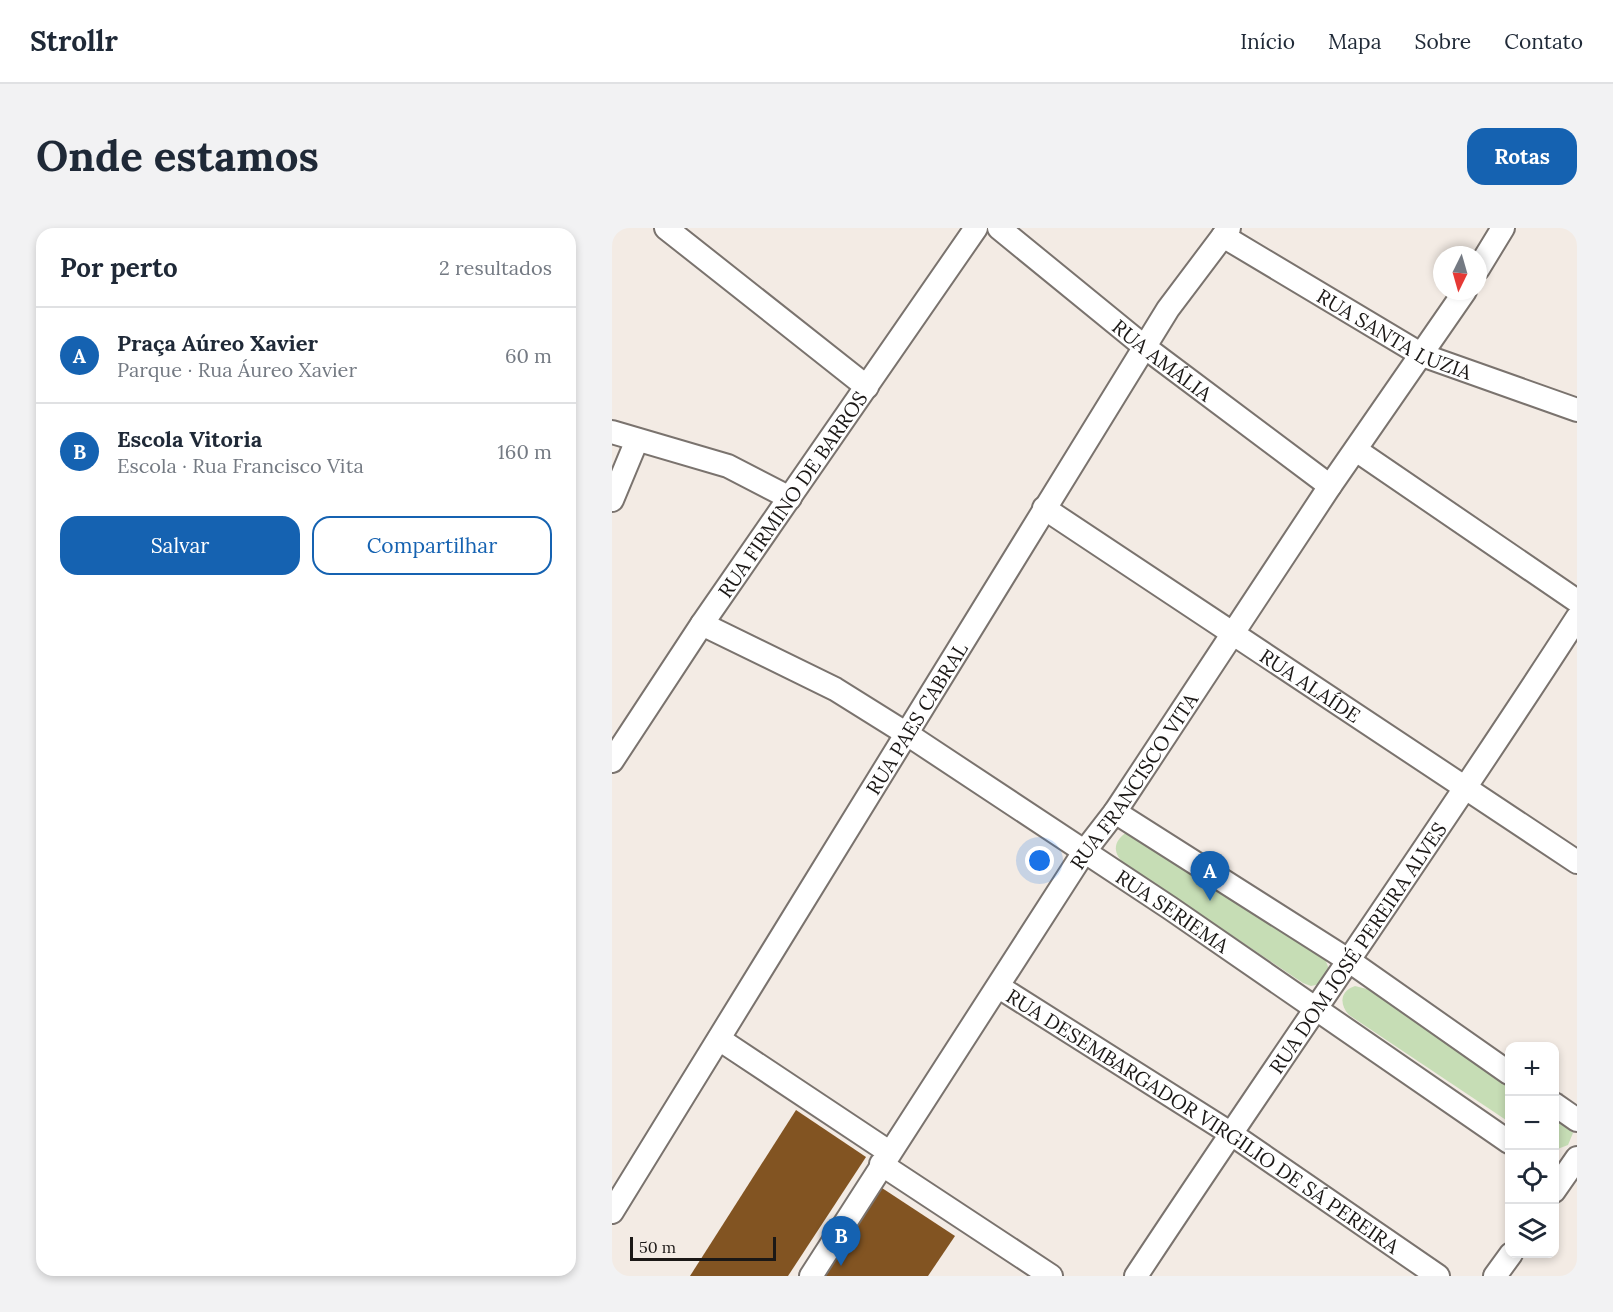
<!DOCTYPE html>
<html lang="pt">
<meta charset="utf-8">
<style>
:root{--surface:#fff;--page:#f2f2f3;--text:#1f2937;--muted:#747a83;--line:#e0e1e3;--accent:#1562b1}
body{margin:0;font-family:Lora,serif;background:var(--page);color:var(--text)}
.controls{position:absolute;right:18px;bottom:18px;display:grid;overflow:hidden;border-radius:12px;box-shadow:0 3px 9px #0003}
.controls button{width:54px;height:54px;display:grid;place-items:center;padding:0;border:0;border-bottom:2px solid var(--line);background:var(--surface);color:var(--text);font:30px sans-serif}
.compass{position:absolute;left:821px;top:18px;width:54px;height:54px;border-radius:50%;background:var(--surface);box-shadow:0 3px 9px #0003;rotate:185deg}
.scale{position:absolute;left:18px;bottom:15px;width:146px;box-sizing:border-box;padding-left:6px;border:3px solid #1b1816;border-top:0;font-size:16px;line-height:21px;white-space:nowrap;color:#1b1816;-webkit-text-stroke:4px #f3ebe4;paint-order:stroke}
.you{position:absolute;left:428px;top:633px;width:21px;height:21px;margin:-15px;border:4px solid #fff;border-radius:50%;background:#1a73e8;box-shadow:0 0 0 9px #1a73e833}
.badge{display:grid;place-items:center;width:39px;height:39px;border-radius:50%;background:var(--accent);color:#fff;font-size:20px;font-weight:700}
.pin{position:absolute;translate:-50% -50px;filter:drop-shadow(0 2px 3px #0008)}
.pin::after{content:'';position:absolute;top:32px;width:21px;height:18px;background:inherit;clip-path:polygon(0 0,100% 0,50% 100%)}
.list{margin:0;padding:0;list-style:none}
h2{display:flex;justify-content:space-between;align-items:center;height:78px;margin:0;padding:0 24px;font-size:26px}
h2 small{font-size:20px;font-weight:400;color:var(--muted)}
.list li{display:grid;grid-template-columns:39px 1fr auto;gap:18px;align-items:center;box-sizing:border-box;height:96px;padding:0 24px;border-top:2px solid var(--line)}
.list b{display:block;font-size:22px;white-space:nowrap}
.list p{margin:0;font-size:20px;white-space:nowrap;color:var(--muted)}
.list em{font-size:20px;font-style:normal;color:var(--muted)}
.actions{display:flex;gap:12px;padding:18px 24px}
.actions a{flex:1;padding:14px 0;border:2px solid var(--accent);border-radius:18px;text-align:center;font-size:21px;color:var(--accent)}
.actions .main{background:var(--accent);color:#fff}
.icon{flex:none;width:33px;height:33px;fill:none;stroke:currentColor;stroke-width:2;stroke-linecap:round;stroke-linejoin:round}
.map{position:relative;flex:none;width:965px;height:1048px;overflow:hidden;border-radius:18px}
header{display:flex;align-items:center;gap:36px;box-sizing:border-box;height:84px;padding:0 30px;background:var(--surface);border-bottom:2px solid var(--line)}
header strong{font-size:28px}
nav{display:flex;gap:33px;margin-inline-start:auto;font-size:21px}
.intro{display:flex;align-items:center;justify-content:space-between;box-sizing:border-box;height:144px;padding:0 36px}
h1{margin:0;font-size:42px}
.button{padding:15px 27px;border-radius:18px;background:var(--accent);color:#fff;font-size:21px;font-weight:700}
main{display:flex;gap:36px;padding:0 36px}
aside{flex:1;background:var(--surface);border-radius:18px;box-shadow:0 3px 9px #0003}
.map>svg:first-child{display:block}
.green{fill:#c6ddb5}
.building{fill:#825422}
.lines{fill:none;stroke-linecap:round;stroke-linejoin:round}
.minor-casing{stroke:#7a736e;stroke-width:26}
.minor{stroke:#fff;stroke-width:22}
.labels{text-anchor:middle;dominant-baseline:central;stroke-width:6;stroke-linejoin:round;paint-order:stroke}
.street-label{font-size:20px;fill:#1b1816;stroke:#f3ebe4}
</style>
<header>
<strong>Strollr</strong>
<nav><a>Início</a><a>Mapa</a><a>Sobre</a><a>Contato</a></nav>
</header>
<div class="intro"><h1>Onde estamos</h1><a class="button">Rotas</a></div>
<main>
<aside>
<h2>Por perto<small>2 resultados</small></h2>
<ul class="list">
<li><span class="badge">A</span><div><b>Praça Aúreo Xavier</b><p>Parque · Rua Áureo Xavier</p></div><em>60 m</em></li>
<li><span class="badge">B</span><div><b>Escola Vitoria</b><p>Escola · Rua Francisco Vita</p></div><em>160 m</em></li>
</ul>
<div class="actions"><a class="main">Salvar</a><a>Compartilhar</a></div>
</aside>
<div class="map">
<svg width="965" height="1048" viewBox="0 0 965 1048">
<rect width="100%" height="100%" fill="#f3ebe4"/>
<!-- green -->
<g class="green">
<path d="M515,604L713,731L717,741L708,756L699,758L691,755L513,636C500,625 501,613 515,604Z"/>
<path d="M743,758L755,761L897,855V894L737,787C727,776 728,763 743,758Z"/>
<path d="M942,885L961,905L956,917L943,922Z"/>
</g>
<!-- building -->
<g class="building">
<path d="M184,882L254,929L176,1048H78Z"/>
<path d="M270,960L343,1008L316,1048H213Z"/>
</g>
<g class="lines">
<defs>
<g id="minor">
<path d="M54,0L255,159"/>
<path id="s1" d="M387,0L534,120L718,258"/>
<path id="s2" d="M611,8L810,127L965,182"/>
<path d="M866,41L891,0"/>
<path d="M0,204L116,238L178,270"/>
<path d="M744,222L965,373"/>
<path d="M0,272L25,212"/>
<path id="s3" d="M432,280L965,634"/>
<path id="s4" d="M90,396L223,461L295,506L558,680L897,914"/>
<path id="s5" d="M0,533L90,396L364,0"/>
<path d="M503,584L736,732L897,845"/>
<path id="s6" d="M387,759L618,905L826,1048"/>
<path d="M107,811L277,924"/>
<path d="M942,876L965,892"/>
<path d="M269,936L439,1048"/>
<path d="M942,963L965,930"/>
<path id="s7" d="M0,984L556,81L617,0"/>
<path id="s8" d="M199,1048L472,624L503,584L718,258L853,63"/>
<path id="s9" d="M524,1048C669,828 822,612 965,390"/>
<path d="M883,1048L899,1026"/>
</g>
</defs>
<!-- minor casing -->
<use href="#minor" class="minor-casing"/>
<!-- minor -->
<use href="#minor" class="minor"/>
</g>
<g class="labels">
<!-- street labels -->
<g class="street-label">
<text stroke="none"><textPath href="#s2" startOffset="198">RUA SANTA LUZIA</textPath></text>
<text stroke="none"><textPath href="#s1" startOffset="210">RUA AMÁLIA</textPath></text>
<text stroke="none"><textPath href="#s5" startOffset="322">RUA FIRMINO DE BARROS</textPath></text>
<text stroke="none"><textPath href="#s3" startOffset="320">RUA ALAÍDE</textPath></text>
<text stroke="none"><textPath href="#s7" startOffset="580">RUA PAES CABRAL</textPath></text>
<text stroke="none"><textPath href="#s8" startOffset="591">RUA FRANCISCO VITA</textPath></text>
<text stroke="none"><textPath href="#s4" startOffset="552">RUA SERIEMA</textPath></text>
<text stroke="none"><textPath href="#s9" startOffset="396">RUA DOM JOSÉ PEREIRA ALVES</textPath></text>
<text stroke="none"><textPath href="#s6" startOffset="244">RUA DESEMBARGADOR VIRGILIO DE SÁ PEREIRA</textPath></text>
</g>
</g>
</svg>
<div class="controls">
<button>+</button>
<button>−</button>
<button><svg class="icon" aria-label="locate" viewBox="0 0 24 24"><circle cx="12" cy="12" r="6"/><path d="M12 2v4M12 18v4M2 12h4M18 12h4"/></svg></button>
<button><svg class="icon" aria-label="layers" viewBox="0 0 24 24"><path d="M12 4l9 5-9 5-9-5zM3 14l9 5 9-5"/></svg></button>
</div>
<svg class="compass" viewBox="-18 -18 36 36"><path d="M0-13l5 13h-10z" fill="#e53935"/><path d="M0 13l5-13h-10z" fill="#747a83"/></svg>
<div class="scale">50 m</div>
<div class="you"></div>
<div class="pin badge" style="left:598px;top:673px">A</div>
<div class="pin badge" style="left:229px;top:1038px">B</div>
</div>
</main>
